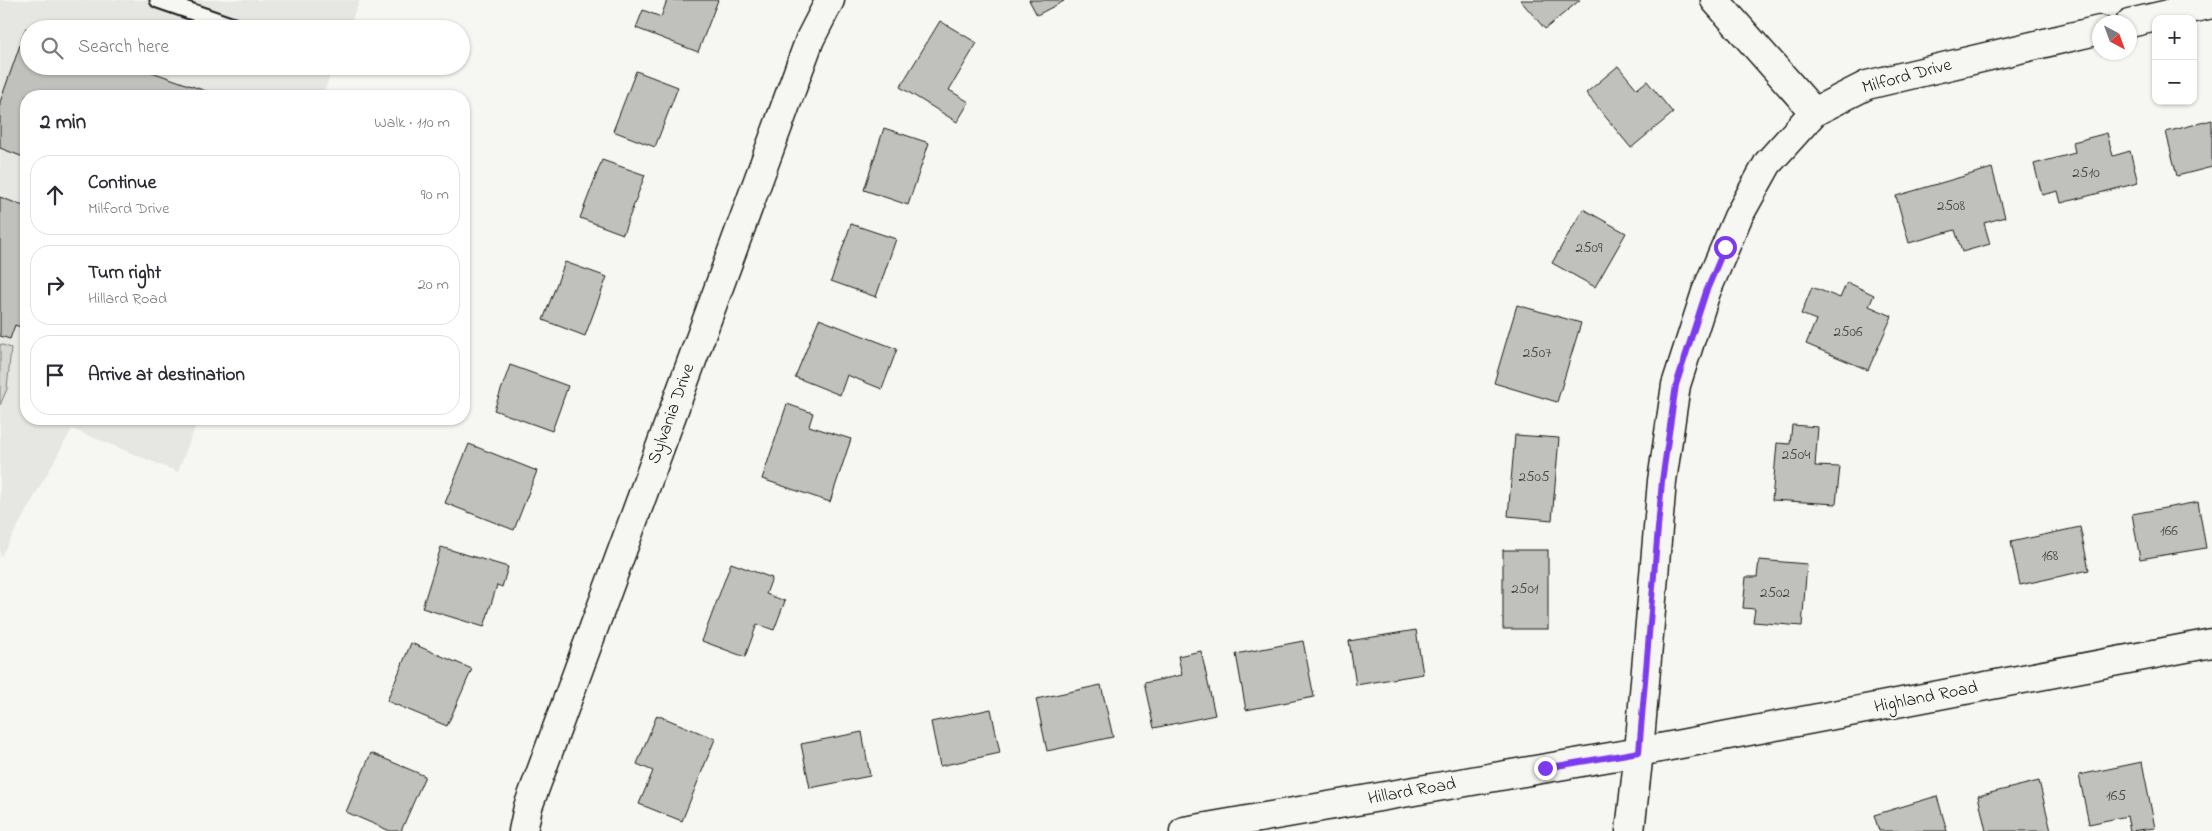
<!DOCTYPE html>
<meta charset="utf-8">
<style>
:root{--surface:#fff;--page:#f2f2f3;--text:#2b2b33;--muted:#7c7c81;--line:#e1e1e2}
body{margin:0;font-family:"Indie Flower",sans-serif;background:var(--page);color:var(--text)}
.controls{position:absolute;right:15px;top:15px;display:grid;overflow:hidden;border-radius:10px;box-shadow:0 1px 4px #0004}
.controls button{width:45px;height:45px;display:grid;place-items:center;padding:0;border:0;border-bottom:1px solid var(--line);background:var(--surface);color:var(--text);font:25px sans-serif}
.compass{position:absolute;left:2092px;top:15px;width:45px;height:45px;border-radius:50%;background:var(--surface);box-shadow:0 1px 4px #0004;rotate:139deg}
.stop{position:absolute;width:15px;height:15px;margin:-11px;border:4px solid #7c3aed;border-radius:50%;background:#fff}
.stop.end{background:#7c3aed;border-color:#fff;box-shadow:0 1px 5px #0008}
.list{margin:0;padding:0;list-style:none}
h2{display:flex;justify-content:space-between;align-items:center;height:65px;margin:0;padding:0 20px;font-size:21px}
h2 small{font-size:16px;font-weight:400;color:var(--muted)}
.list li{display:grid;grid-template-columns:32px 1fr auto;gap:15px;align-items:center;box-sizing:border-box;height:80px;margin:0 10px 10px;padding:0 10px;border:1px solid var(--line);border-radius:20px}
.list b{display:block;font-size:19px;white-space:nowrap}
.list p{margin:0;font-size:16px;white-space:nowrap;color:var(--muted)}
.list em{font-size:16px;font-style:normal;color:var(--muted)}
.icon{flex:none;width:28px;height:28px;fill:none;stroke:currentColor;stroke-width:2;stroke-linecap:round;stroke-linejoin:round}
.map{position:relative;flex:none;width:2212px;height:831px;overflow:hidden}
.search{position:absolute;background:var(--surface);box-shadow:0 1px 4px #0004;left:20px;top:20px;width:450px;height:55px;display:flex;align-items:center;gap:12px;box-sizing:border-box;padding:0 18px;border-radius:28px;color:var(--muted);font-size:19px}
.panel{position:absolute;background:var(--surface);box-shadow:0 1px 4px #0004;left:20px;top:90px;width:450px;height:335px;border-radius:20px}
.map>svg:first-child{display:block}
.built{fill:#e6e6e2}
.green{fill:#d6d6d2;stroke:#797977}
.building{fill:#c0c0bd;stroke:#1c1c1c}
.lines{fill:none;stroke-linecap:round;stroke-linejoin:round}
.lane-casing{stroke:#1c1c1c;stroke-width:19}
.street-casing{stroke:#1c1c1c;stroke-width:31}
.secondary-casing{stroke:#1c1c1c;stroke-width:31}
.lane{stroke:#f6f6f2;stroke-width:15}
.street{stroke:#f6f6f2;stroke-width:28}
.secondary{stroke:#f6f6f2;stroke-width:28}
.route{stroke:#7c3aed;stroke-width:6}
.labels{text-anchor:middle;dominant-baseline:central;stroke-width:4;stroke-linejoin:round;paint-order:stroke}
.number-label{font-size:15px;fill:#454544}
.street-label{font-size:18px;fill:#1c1c1c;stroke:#f6f6f2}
</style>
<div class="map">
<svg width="2212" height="831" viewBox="0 0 2212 831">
<rect width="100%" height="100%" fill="#f6f6f2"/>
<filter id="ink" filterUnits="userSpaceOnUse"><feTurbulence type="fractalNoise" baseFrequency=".02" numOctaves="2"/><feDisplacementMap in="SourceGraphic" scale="10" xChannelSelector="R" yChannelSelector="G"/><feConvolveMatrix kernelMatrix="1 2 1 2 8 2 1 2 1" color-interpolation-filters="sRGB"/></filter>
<g filter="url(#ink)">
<!-- built -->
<path class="built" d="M0,0H360L348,29H29V66H334L322,96H26V419H198L178,472L72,429L0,558Z"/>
<!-- green -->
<path class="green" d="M0,344L11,348L7,389L0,405Z"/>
<!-- building -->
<g class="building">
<path d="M667,0H718L698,52L636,28L643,10L661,17Z"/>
<path d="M1029,0H1063L1064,1L1037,15Z"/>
<path d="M1520,0H1580L1545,29Z"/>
<path d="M940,21L977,43L949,90L969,102L957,122L900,87Z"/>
<path d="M26,28L29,29V66H135L220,96H26V158L0,148V102Z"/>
<path d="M1618,66L1637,89L1647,81L1673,113L1631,148L1586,93Z"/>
<path d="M636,71L678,87L655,147L613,131Z"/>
<path d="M2212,120V167L2177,176L2166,132Z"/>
<path d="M884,128L929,143L908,205L864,190Z"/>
<path d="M2107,133L2113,156L2130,151L2138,183L2061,203L2058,191L2042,195L2034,164L2075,153L2073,142Z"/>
<path d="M602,160L645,175L623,234L580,218Z"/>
<path d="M1992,168L2005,217L1984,223L1990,244L1962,252L1955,230L1909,243L1896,196Z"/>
<path d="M0,197L26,207V329L15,325L10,339L0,336Z"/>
<path d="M1583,209L1626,233L1595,287L1552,263Z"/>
<path d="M851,224L896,239L876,297L831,281Z"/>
<path d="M565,262L607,277L585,336L543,320Z"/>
<path d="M1847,282L1874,295L1869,306L1892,316L1868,370L1806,344L1816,320L1801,314L1812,287L1840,298Z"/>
<path d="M1517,305L1581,323L1557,402L1494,383Z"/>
<path d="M819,319L897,349L882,389L847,375L840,395L795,377Z"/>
<path d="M510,365L568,386L552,431L494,410Z"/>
<path d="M787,404L813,413L809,426L851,439L830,502L762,479Z"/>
<path d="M1792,425L1818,427L1815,466L1840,467L1836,504L1772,500L1777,443L1790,444Z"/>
<path d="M1515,435L1559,438L1552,520L1508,516Z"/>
<path d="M469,444L537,471L514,530L445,503Z"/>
<path d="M2198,502L2206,548L2140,559L2132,514Z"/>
<path d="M2080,527L2089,570L2020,585L2011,542Z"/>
<path d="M441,547L508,567L502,587L497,585L484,627L422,608Z"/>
<rect x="1503" y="550" width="45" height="79"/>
<path d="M1759,560L1807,564L1802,626L1753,622L1755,609L1743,608L1746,577H1757Z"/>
<path d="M731,563L772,578L766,594L785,601L774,630L757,624L745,657L702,641Z"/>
<path d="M1416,630L1423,674L1356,685L1349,641Z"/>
<path d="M1303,641L1314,697L1246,710L1236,654Z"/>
<path d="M411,643L472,669L447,726L387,701Z"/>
<path d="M1201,651L1215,715L1154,728L1144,683L1182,675L1178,656Z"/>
<path d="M1101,685L1113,737L1047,751L1036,699Z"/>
<path d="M991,709L1000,753L940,766L931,722Z"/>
<path d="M657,715L715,739L682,821L639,804L653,771L637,764Z"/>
<path d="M862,732L870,776L810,788L801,744Z"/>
<path d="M371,753L425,776L401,831H390L346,812Z"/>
<path d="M2142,762L2155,828L2130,831L2127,816L2089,824L2079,775Z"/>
<path d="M2039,781L2051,831H1986L1978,796Z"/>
<path d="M1937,796L1947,831H1879L1874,815Z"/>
</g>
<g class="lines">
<defs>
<path id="lane" d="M158,0L242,29"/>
<g id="street">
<path d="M1715,0L1814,112"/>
<path d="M2130,23L2212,4"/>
<path d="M1639,752L1662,481L1676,385L1706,292L1738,217L1768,163L1814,112L1867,85L2100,30"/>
<path d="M523,831L528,807L810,39L830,0"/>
</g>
<g id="secondary">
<path d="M1184,831L1639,752L2212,643"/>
<path d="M1630,831L1639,752"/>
</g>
</defs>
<!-- lane casing -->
<use href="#lane" class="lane-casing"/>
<!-- street casing -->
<use href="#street" class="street-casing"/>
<!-- secondary casing -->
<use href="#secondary" class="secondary-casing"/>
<!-- lane -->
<use href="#lane" class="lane"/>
<!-- street -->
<use href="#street" class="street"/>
<!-- secondary -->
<use href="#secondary" class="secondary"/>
</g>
</g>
<g class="lines" filter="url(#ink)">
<!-- route -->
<path class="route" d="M1545,768L1639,752L1662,481L1676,385L1706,292L1725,247"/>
</g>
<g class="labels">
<!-- number labels -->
<g class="number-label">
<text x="2086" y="173">2510</text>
<text x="1951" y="206">2508</text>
<text x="1589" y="248">2509</text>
<text x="1848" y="332">2506</text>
<text x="1537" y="353">2507</text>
<text x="1796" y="455">2504</text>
<text x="1534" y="477">2505</text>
<text x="2169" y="531">166</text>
<text x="2050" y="556">168</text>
<text x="1525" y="589">2501</text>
<text x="1775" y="593">2502</text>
<text x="2116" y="796">165</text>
</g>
<!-- street labels -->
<g class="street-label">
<text transform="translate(1907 77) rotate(-15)">Milford Drive</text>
<text transform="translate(672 414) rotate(-70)">Sylvania Drive</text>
<text transform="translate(1926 698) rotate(-11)">Highland Road</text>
<text transform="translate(1412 792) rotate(-10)">Hillard Road</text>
</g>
</g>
</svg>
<div class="controls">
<button>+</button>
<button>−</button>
</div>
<svg class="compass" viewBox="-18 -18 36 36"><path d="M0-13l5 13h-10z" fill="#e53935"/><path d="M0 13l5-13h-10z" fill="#7c7c81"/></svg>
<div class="stop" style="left:1725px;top:247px"></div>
<div class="stop end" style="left:1545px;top:768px"></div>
<div class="search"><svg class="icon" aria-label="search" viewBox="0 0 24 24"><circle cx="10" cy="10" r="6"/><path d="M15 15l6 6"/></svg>Search here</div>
<section class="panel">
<h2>2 min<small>Walk · 110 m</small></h2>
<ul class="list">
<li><svg class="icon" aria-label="ahead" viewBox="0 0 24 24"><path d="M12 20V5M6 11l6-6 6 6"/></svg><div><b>Continue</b><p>Milford Drive</p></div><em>90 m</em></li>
<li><svg class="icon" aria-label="right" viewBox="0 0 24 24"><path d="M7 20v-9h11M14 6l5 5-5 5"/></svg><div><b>Turn right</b><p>Hillard Road</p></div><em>20 m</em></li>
<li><svg class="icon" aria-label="arrive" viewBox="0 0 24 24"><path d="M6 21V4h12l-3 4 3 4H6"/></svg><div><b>Arrive at destination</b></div></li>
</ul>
</section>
</div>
